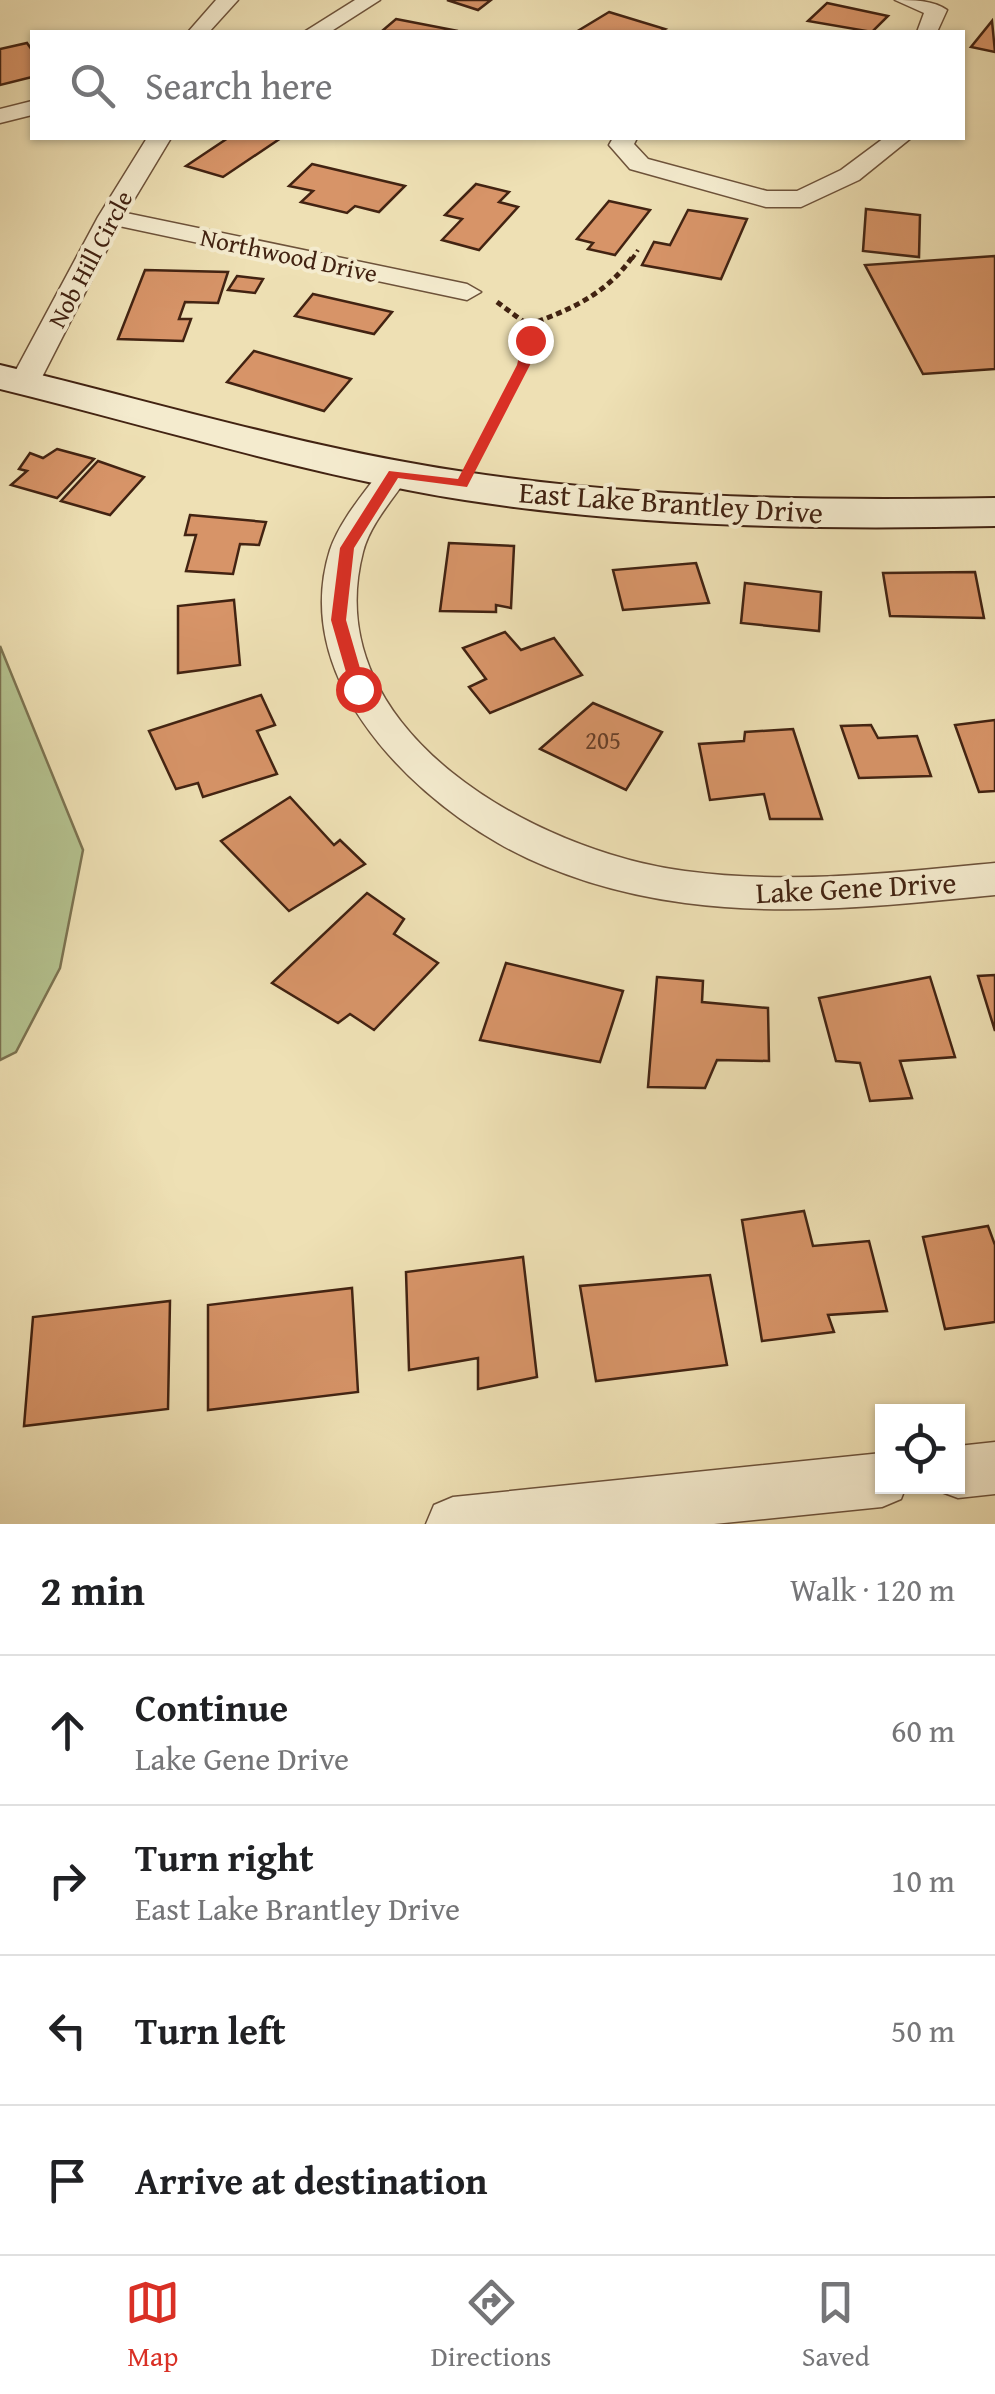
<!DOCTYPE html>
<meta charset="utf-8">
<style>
:root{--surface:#fff;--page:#f6f6f6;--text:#202124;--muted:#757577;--line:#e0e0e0;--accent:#d93025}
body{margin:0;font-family:"Gentium Book Plus",serif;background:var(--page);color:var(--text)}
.controls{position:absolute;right:30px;bottom:30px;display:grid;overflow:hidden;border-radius:0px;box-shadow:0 2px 8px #0004}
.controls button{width:90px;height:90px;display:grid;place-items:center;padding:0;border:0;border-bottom:2px solid var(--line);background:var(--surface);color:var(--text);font:50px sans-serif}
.stop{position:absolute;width:30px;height:30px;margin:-22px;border:8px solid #d93025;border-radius:50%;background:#fff}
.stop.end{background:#d93025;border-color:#fff;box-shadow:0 2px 10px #0008}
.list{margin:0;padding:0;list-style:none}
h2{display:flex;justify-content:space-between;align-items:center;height:130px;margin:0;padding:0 40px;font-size:42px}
h2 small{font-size:32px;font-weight:400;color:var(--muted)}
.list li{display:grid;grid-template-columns:65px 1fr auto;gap:30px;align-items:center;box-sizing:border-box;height:150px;padding:0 40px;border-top:2px solid var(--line)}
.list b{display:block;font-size:38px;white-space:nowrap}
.list p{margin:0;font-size:32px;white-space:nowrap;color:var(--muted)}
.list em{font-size:32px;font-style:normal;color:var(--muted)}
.icon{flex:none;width:55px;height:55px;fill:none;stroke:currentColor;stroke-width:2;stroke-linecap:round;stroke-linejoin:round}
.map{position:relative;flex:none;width:995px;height:1524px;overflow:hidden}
.search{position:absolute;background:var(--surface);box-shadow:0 2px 8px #0004;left:30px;right:30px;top:30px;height:110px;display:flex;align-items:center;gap:25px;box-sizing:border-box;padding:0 35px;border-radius:0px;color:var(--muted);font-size:38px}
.sheet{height:730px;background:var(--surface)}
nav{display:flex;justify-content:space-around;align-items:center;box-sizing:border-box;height:140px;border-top:2px solid var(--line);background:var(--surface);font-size:28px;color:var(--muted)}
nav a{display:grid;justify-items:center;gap:5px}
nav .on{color:var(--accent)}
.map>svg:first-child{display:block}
.green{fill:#b5c390;stroke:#7c7351;stroke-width:2.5}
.building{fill:#d79468;stroke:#422312;stroke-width:2.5}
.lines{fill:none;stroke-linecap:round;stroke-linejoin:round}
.street-casing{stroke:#6d523a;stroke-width:3}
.secondary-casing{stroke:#422312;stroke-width:4}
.path-far1{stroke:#422312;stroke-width:4;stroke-dasharray:5 4;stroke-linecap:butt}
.path{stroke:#422312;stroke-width:5;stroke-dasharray:6 4;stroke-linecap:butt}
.street{fill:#f4ebce;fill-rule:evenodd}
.secondary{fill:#f4ebce;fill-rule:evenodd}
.route{fill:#d93025}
.labels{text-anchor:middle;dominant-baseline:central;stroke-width:8;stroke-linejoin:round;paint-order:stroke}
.far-street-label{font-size:25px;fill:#422312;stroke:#f4ebce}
.number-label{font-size:25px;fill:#673f28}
.street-label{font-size:30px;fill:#422312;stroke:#f4ebce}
</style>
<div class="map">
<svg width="995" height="1524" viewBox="0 0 995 1524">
<rect width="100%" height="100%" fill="#eee0b4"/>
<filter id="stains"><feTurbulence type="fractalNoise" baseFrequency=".002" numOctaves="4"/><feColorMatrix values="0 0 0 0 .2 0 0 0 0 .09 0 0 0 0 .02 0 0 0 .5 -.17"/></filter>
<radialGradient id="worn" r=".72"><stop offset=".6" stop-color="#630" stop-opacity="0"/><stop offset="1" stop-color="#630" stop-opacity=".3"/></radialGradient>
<!-- green -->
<path class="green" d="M0,646L83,850L60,968L16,1052L0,1060Z"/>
<!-- building -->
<g class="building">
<path d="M447,0H491L478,10Z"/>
<path d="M827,3L888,16L872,32L808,21Z"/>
<path d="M609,12L665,29L659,32H576Z"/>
<path d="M396,19L458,31H382Z"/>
<path d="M992,21L995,52L971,47Z"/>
<path d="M27,43L32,50V77L0,85V49Z"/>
<path d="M228,138H281L223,177L186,166Z"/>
<path d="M312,164L405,186L379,212L355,206L347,213L301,202L313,191L289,186Z"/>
<path d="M476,184L509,192L499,202L518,207L479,250L442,240L462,219L445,215Z"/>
<path d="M609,201L650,210L615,255L588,249L593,243L577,239Z"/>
<path d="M866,209L920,215L919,257L863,251Z"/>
<path d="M688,210L747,219L721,279L642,265L654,242L670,245Z"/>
<path d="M995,256V369L923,374L865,265Z"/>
<path d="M145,270L228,272L218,303L185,302L179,319H191L183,341L118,339Z"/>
<path d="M237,276L263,279L255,293L228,290Z"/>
<path d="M313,294L392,312L374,334L295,316Z"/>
<path d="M254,351L351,379L324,411L227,382Z"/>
<path d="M57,449L94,459L57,498L11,485L27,471L19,469L30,453L43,458Z"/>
<path d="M98,461L144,477L110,515L61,501Z"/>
<path d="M190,515L266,522L259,545L240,544L233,574L186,571L196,535H185Z"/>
<path d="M449,543L514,546L511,608L496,605V612L440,611Z"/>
<path d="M696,563L709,603L623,610L613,570Z"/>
<path d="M975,572L984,618L890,616L883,573Z"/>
<path d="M745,583L821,592L819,631L741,623Z"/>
<path d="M234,600L240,665L178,673V606Z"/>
<path d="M505,632L521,650L554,638L582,675L490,713L469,687L486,679L463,648Z"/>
<path d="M261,695L275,725L257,731L277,774L203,797L198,783L176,789L149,731Z"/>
<path d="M593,703L662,732L626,790L540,749Z"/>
<path d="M995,720V791L979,792L955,725Z"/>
<path d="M871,725L878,738L917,736L931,776L859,778L841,726Z"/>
<path d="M793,729L822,819H770L764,794L710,800L699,744L744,741L745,732Z"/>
<path d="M290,797L334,845L340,840L365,864L289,911L221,841Z"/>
<path d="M367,893L404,919L394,934L438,963L374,1030L350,1014L338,1023L272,983Z"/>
<path d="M506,963L623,991L600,1062L480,1040Z"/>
<path d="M995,975V1031L978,976Z"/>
<path d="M657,977L703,981L702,1002L768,1008L769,1061L717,1060L705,1088L648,1087Z"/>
<path d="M930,977L955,1057L900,1061L912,1098L870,1101L860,1063L836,1061L819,998Z"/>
<path d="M804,1211L813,1246L869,1241L887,1311L828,1315L834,1332L762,1341L742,1220Z"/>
<path d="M988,1226L995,1245V1322L945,1329L923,1237Z"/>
<path d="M523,1257L537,1377L478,1389V1358L409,1370L406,1272Z"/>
<path d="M710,1275L727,1365L596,1381L580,1286Z"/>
<path d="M352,1288L358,1392L208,1410V1305Z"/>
<path d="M170,1301L168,1409L24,1426L33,1317Z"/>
</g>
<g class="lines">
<defs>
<g id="street">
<path d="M216,0H238L209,32H188Z"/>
<path d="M355,0H380L330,32H304Z"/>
<path d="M895,0C913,0 933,0 947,10L937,32H917L924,13Z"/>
<path d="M32,101V115L0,123V109Z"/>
<path d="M147,138H171L126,213L467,284L481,292L467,300L119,226L39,383L34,389H14L9,383L98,217Z"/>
<path d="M613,138H637L634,144L648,159L767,191H797L841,170L884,138H911L859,180L801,207H766L630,169L609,145Z"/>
<path d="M394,464L405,467L410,474C394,498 370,524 363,552C316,732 538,852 685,871C789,885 891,873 995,863V895C891,905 790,917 685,903C623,895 553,875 498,843C401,787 291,674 330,550C340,520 365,492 383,467Z"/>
<path d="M995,1442V1494L958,1498L939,1491L938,1486H958V1446Z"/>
<path d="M882,1453V1486H906L901,1499L882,1507L714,1524H426L434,1505L453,1497Z"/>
</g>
<path id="secondary" d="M0,365C155,402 308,449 465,472C641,499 818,501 995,498V526C818,530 640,527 465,500C307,475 155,427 0,389Z"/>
</defs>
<!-- street casing -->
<use href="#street" class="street-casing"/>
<!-- secondary casing -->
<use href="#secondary" class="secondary-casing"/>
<!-- path-far1 -->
<path class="path-far1" d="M632,259L638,250"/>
<!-- path -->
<g class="path">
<path d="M497,302L528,325"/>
<path d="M528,325C570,310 607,294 633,256"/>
<path d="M476,456L519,376L528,325"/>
</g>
<!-- street -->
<use href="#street" class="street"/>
<!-- secondary -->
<use href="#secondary" class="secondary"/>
</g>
<!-- route -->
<path class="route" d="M530,336L536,340L530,365L467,487L398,478L354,548L346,620L366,689L364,693H352L331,620L340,548L389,471L458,479L517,365L523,340Z"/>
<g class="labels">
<!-- far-street labels -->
<g class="far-street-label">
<text transform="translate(289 255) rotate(12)">Northwood Drive</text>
<text transform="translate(90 259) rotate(-62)">Nob Hill Circle</text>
</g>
<!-- number labels -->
<g class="number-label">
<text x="603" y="740">205</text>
</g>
<!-- street labels -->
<g class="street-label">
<text transform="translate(671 502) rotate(4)">East Lake Brantley Drive</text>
<text transform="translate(856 887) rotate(-3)">Lake Gene Drive</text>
</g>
</g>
<rect width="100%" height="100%" filter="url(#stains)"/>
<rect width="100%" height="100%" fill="url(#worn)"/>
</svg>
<div class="controls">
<button><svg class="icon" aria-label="locate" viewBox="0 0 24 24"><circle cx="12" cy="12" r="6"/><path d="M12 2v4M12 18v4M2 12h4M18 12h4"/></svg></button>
</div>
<div class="stop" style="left:358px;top:689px"></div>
<div class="stop end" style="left:530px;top:340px"></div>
<div class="search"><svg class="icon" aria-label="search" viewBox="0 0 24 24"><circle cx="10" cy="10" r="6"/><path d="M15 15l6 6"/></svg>Search here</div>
</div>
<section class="sheet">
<h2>2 min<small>Walk · 120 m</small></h2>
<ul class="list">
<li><svg class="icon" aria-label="ahead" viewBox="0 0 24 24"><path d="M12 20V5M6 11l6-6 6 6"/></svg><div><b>Continue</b><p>Lake Gene Drive</p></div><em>60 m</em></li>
<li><svg class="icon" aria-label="right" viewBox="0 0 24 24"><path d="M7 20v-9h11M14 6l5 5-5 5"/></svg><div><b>Turn right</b><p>East Lake Brantley Drive</p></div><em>10 m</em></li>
<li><svg class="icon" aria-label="left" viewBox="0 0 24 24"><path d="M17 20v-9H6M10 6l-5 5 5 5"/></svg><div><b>Turn left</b></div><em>50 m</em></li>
<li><svg class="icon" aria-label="arrive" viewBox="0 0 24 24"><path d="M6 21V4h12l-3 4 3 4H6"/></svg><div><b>Arrive at destination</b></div></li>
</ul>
</section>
<nav>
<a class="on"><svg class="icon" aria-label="map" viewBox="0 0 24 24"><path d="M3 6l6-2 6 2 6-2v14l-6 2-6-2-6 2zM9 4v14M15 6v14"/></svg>Map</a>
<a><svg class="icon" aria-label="directions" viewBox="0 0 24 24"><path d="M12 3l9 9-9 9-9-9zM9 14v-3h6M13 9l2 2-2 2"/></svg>Directions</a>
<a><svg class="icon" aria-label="saved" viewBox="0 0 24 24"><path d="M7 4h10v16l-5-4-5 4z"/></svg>Saved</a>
</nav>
